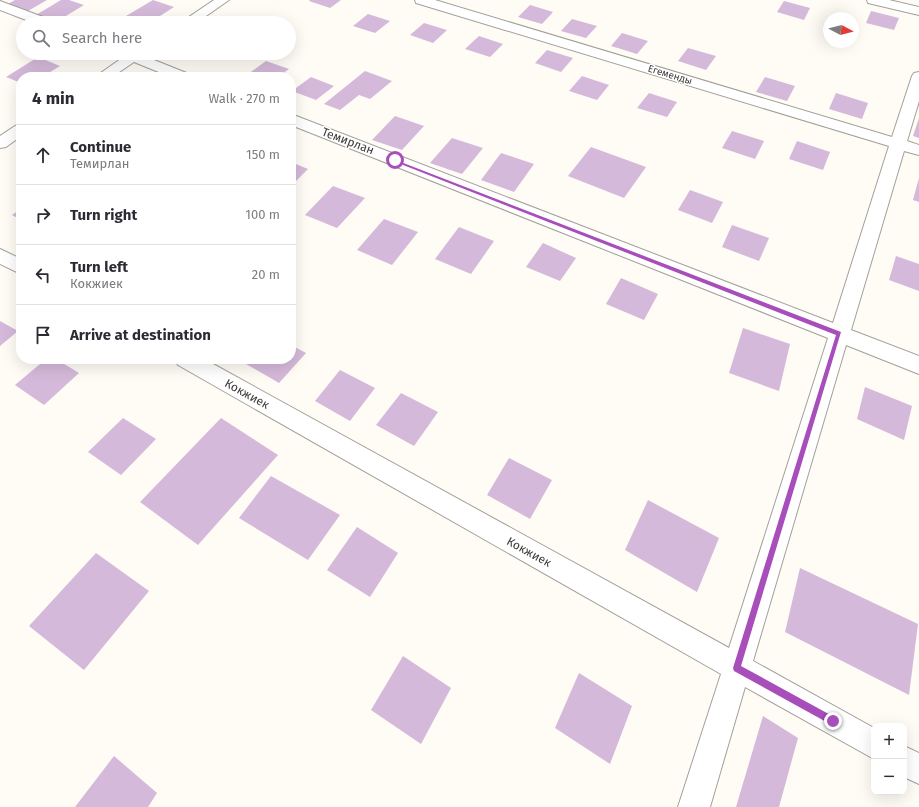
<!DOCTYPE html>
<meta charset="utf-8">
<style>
:root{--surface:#fff;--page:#f7f7f7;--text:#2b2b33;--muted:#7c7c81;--line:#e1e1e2}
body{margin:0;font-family:"Fira Sans",sans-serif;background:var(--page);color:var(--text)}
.controls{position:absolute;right:12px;bottom:12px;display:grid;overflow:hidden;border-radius:8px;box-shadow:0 4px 16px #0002}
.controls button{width:36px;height:36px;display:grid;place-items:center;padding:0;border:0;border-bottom:1px solid var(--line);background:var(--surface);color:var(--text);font:20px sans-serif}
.compass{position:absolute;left:823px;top:12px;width:36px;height:36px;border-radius:50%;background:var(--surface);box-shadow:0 4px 16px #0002;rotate:97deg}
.stop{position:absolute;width:12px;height:12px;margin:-9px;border:3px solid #a84eba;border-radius:50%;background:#fff}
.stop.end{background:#a84eba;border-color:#fff;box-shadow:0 1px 4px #0008}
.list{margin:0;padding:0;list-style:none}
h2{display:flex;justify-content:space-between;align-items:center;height:52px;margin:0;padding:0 16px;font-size:17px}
h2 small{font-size:13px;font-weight:400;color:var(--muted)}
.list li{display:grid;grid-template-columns:26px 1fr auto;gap:12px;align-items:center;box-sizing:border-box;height:60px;padding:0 16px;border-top:1px solid var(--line)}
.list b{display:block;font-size:15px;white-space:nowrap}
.list p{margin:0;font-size:13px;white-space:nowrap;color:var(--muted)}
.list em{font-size:13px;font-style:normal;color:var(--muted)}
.icon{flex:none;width:22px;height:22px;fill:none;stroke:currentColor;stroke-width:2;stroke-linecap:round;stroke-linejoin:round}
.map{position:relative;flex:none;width:919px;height:807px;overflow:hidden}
.search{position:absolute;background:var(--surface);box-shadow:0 4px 16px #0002;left:16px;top:16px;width:280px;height:44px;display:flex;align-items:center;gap:10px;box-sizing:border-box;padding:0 14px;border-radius:22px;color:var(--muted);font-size:15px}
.panel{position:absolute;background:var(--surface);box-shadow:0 4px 16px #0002;left:16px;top:72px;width:280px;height:292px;border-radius:16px}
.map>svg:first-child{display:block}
.building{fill:#d5b9da}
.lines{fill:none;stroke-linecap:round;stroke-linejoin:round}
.street-casing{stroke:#a3a09a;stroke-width:2}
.street{fill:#fff;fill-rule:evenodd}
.route{fill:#a84eba}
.labels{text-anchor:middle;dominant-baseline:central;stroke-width:3;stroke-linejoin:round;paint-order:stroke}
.far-street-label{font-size:10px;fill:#3c3b38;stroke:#fff}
.street-label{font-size:12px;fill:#3c3b38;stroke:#fff}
</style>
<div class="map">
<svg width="919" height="807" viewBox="0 0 919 807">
<rect width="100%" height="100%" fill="#fffbf5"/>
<!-- building -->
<g class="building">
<path d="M15,0H47L28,11L8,4Z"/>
<path d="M61,0H69L84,5L56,22L36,15Z"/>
<path d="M153,0L174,7L149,23L126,16Z"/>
<path d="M310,0H341L330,8L309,1Z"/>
<path d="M784,1L810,8L804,20L777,12Z"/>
<path d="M530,5L553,12L542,24L518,17Z"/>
<path d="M871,11L899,18L894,30L866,23Z"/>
<path d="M368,14L390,21L375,33L353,26Z"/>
<path d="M572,19L597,26L586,38L561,31Z"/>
<path d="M424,23L447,30L433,43L410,35Z"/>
<path d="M622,33L648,41L637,54L611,46Z"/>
<path d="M479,36L503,44L490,57L465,49Z"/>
<path d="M688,48L716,56L706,70L678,61Z"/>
<path d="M547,50L573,58L561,72L535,63Z"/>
<path d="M209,53H237L227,60Z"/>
<path d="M38,57L60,66L42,77H21V83L6,77Z"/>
<path d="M266,61L289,69L278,77H254L248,74Z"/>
<path d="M365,71L392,81L370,99L359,95L340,110L324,104Z"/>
<path d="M582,76L609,85L597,100L569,91Z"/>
<path d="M311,77L334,86L316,100L292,91Z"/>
<path d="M765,77L795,86L787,101L756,92Z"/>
<path d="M649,93L677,102L667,117L637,108Z"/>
<path d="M836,93L868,103L862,119L829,109Z"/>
<path d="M395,116L424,126L402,150L372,140Z"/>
<path d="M919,118V138L913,136Z"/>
<path d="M732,131L764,141L755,159L722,148Z"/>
<path d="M452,138L483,148L462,174L430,163Z"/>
<path d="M797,141L830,152L823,170L789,159Z"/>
<path d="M591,147L646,167L624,198L568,176Z"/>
<path d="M501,153L534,164L514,192L481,180Z"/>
<path d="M291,162L308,169L291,186Z"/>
<path d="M919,178V202L913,200Z"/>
<path d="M333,186L365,198L337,228L305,215Z"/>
<path d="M690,190L723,202L712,223L678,210Z"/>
<path d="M21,209V220L12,215Z"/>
<path d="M384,219L418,232L392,265L357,250Z"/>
<path d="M732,225L769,238L759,261L722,247Z"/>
<path d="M459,227L494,241L471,274L435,259Z"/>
<path d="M543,243L576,258L560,281L526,267Z"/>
<path d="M896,256L919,264V291L889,280Z"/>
<path d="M621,278L658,294L644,320L606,304Z"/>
<path d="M0,321L18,331L0,346Z"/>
<path d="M743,328L790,344L779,391L729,373Z"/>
<path d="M291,345L306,353L279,383L246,364L251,359H291Z"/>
<path d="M46,359H56L79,373L44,405L15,385Z"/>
<path d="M340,370L375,388L350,421L315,401Z"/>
<path d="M865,387L912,406L904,440L857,419Z"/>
<path d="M401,393L438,412L414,446L376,425Z"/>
<path d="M123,418L156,439L121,475L88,452Z"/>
<path d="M221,418L278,455L198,545L140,502Z"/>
<path d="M509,458L552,480L530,519L487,495Z"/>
<path d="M271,476L340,515L308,560L239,518Z"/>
<path d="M648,500L719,538L697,592L625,550Z"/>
<path d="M357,527L398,553L370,597L327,570Z"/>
<path d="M96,553L149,591L84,670L29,626Z"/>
<path d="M800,568L918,624L909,695L785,632Z"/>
<path d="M403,656L451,688L421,744L371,710Z"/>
<path d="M579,673L632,706L610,764L555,728Z"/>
<path d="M763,716L798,738L779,807H736Z"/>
<path d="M114,756L157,793L148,807H75Z"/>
</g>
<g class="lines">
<defs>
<g id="street">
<path d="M214,0H229L196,23H180Z"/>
<path d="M415,0H435L892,137L912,76L914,73L919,72V101L907,141L919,145V155L904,151L851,330L919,356V374L846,345L753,661L874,728V759L745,687L710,807H678L721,674L178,365L175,359H204L729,648L828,338L291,125V114L833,323L889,146L416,3Z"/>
<path d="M867,0H889L919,7V15L868,3Z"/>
<path d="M0,1L51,20L53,23H34L0,10Z"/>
<path d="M116,53H146L144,56L189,74L191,77H171L134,62L112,77H95L122,58Z"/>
<path d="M21,124V136L6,147L0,148V136L15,126Z"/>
<path d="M0,249L21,259V274L0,264Z"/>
<path d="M904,746L919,753V784L904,777Z"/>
</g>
</defs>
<!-- street casing -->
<use href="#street" class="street-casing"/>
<!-- street -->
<use href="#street" class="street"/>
</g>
<!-- route -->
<path class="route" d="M393,159L841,332L741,666L836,718V724H830L734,671L733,668L836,335L393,161Z"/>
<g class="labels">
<!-- far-street labels -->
<g class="far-street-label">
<text transform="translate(670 75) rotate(17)">Егеменды</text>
</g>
<!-- street labels -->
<g class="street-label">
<text transform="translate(348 141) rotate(21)">Темирлан</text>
<text transform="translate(247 394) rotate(29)">Кокжиек</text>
<text transform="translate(529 552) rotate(29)">Кокжиек</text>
</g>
</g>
</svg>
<div class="controls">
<button>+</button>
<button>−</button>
</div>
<svg class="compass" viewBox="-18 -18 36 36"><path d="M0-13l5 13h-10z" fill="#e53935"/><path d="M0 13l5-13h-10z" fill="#7c7c81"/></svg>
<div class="stop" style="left:395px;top:160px"></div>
<div class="stop end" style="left:833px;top:721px"></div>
<div class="search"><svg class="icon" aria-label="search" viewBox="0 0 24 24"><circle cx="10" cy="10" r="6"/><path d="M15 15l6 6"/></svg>Search here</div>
<section class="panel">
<h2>4 min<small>Walk · 270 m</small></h2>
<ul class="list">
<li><svg class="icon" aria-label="ahead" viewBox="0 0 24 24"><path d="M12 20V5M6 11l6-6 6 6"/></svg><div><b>Continue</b><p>Темирлан</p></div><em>150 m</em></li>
<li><svg class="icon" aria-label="right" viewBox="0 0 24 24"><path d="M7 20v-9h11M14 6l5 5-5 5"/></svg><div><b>Turn right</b></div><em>100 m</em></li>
<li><svg class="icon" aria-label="left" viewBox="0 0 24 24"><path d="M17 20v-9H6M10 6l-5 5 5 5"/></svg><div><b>Turn left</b><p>Кокжиек</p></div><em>20 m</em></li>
<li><svg class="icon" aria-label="arrive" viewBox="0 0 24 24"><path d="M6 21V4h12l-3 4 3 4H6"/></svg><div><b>Arrive at destination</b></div></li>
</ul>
</section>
</div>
